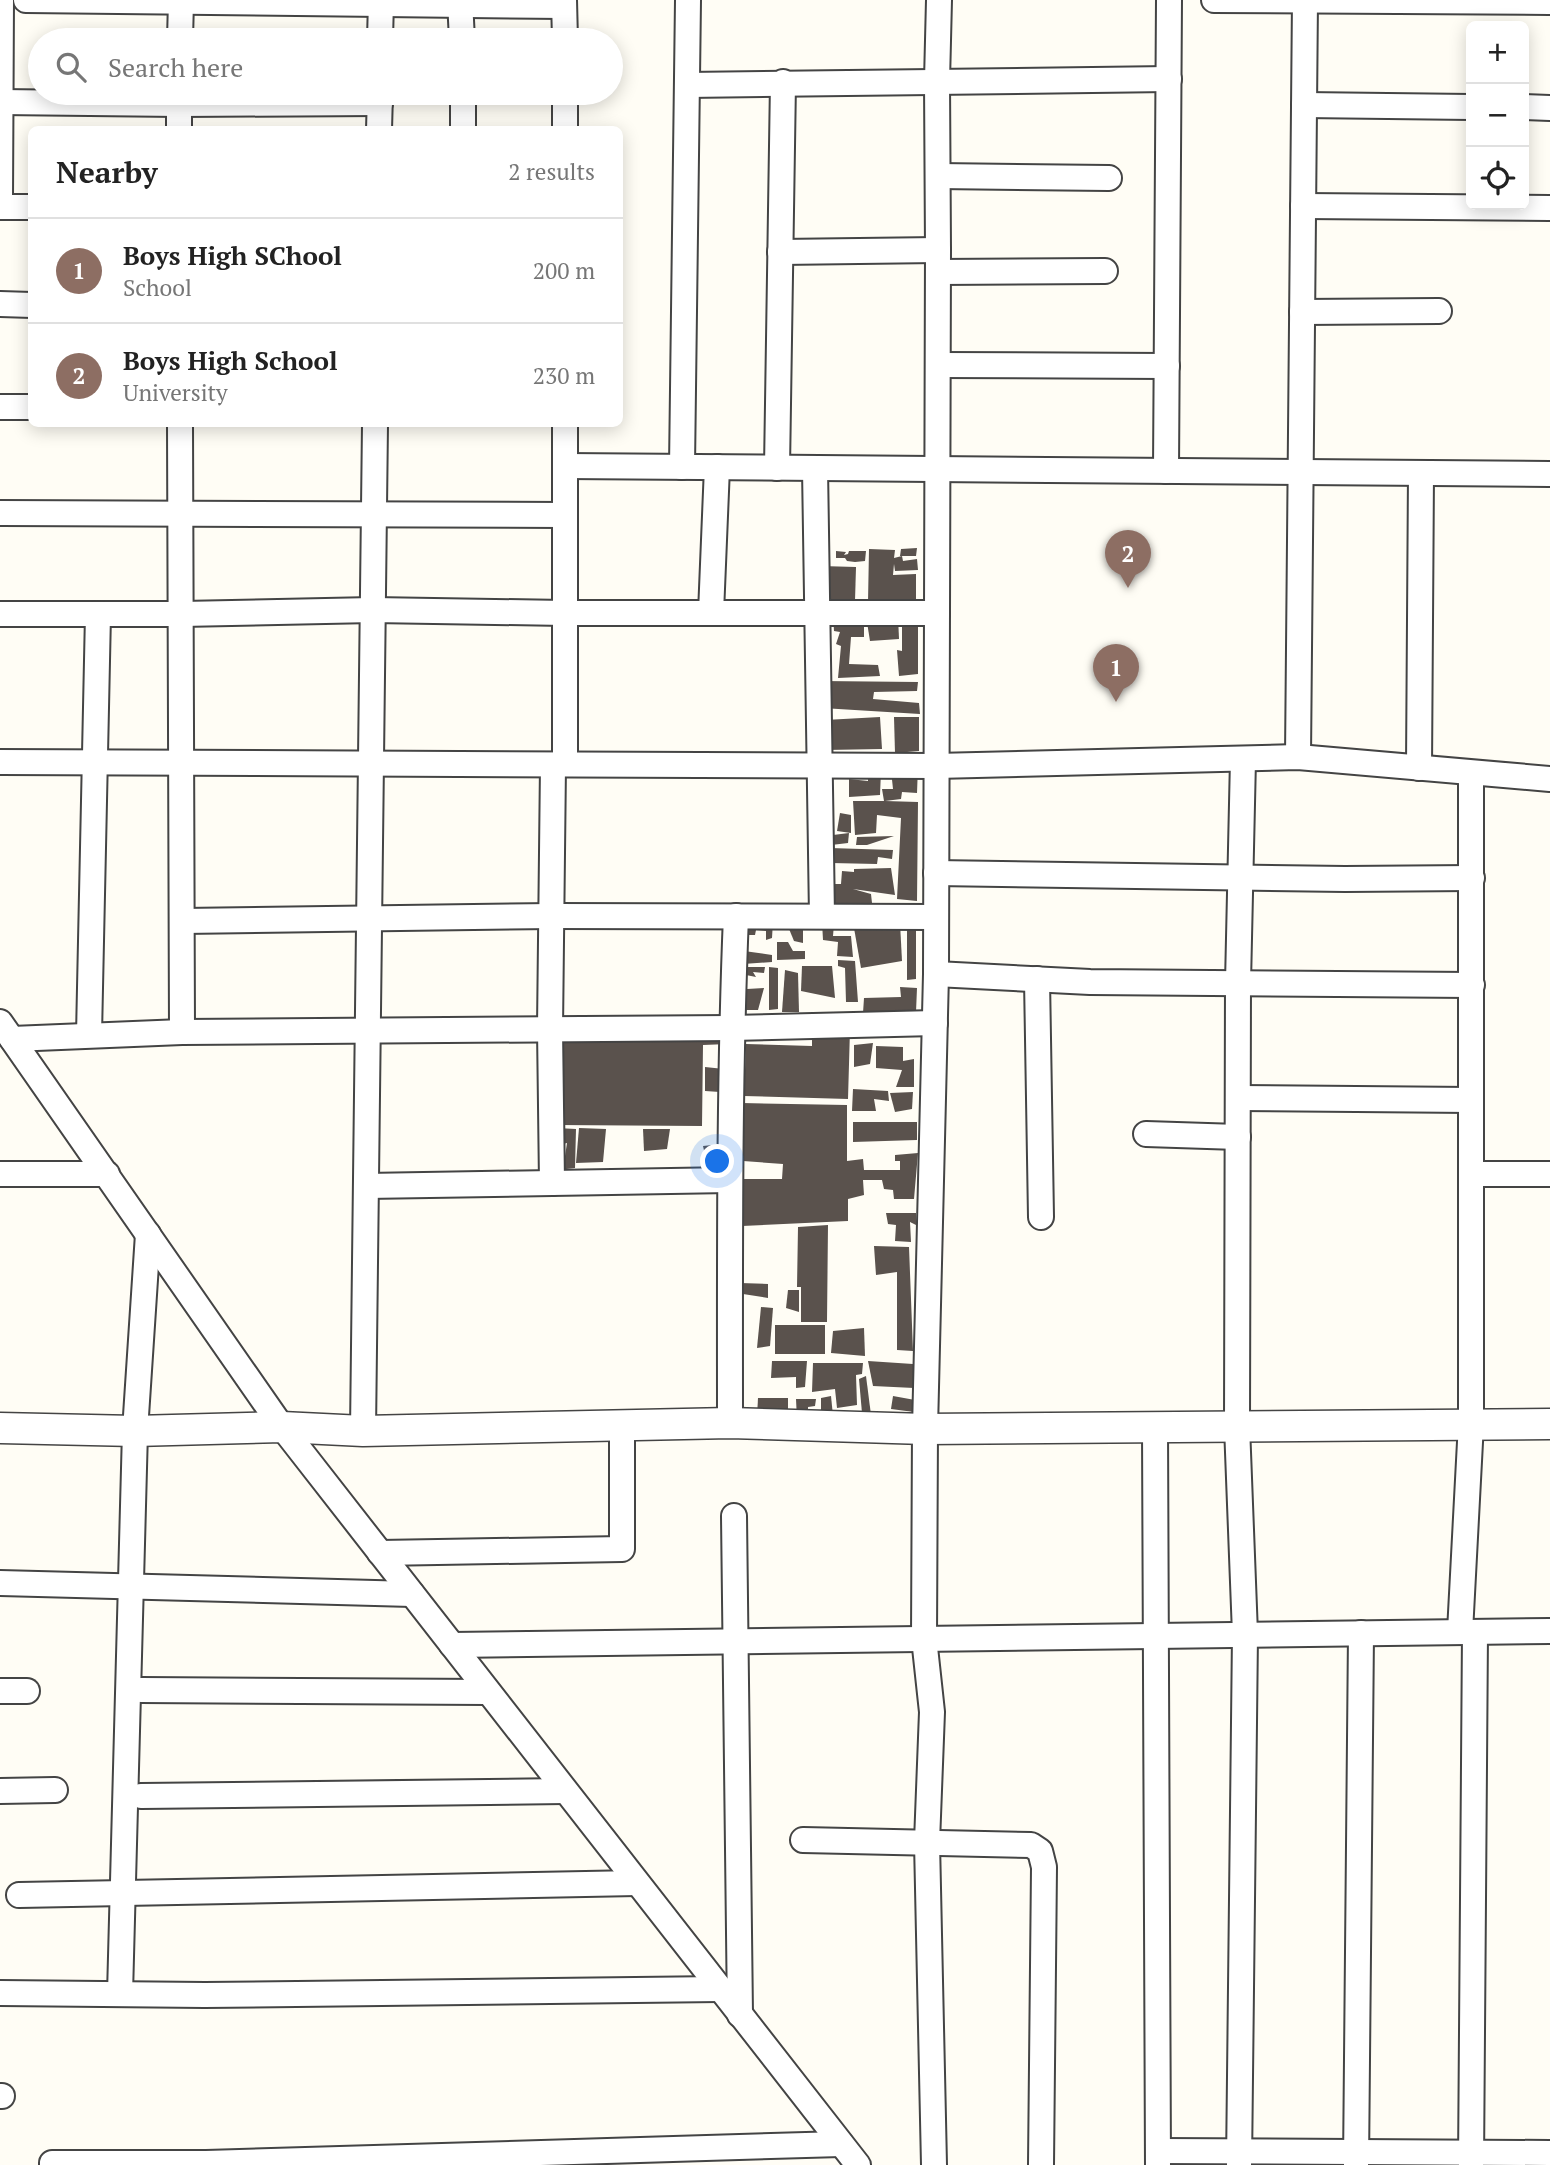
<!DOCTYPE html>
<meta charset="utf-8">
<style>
:root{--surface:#fff;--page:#f2f2f2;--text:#222;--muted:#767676;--line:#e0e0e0;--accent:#db2777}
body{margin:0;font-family:"PT Serif",serif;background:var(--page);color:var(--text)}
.controls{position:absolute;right:21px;top:21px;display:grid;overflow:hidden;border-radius:10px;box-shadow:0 4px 18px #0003}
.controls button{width:63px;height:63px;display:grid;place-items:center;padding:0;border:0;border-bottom:2px solid var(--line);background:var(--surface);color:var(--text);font:35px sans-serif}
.you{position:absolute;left:718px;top:1162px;width:24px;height:24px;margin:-18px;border:5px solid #fff;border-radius:50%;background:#1a73e8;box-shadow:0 0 0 10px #1a73e833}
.badge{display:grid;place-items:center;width:46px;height:46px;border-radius:50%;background:var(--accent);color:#fff;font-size:23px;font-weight:700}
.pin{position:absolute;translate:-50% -58px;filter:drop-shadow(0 2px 4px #0008)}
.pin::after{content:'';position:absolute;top:37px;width:24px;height:21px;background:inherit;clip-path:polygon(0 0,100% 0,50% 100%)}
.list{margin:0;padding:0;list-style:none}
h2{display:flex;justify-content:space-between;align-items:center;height:91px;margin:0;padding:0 28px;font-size:30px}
h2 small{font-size:23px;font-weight:400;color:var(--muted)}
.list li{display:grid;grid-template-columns:46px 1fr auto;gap:21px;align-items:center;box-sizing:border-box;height:105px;padding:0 28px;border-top:2px solid var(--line)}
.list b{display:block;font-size:26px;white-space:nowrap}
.list p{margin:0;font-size:23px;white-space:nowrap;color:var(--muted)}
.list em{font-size:23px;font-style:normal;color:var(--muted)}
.icon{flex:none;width:38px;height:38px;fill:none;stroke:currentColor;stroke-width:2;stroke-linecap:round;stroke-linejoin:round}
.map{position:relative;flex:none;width:1550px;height:2165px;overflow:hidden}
.search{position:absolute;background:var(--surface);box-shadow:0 4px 18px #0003;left:28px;top:28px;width:595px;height:77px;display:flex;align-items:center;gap:18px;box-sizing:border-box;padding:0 24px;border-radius:38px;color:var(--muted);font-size:26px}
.panel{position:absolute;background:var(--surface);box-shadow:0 4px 18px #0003;left:28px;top:126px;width:595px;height:301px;border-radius:10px}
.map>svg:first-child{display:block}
.building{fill:#5a524d}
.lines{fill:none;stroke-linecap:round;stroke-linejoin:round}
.minor-casing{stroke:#444;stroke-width:28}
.tertiary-casing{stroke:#444;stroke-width:33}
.minor{stroke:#fff;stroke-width:24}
.tertiary{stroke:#fff;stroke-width:30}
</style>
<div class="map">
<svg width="1550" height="2165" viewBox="0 0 1550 2165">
<rect width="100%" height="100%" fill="#fffdf5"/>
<!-- building -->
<g class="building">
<path d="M917,548L916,556H900L901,549Z"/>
<path d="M869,549L895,550L894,558L902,556L903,561L917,559L918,570L895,571L894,564L893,575L916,574V602L903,599V603L868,602Z"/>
<path d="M836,551L846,552L844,555L848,554L849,551H866L865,561L855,562L847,561L845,558H836Z"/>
<path d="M821,566L856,567L855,601L820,602Z"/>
<path d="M833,615H864V637H851L849,664L878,665L880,676L838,678L841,646L836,644L840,632L834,631Z"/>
<path d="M902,615H918V674L899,676L897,650L902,651Z"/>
<path d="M866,616H898L899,639L870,641Z"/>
<path d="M821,681L918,682L917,691L874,692L873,699L919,703L920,714L822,708Z"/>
<path d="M880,717L882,749L826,750L825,720Z"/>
<path d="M894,717H919V751L895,753Z"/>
<path d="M918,766L917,793L902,792L901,799L885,801L918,802L917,901L897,899L901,818L877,815L876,833L855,835L853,801H884L882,789H893L891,770Z"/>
<path d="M868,768L881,771L880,795L849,797V779L868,781Z"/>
<path d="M840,813L851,815V833L837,831Z"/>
<path d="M849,833L848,843L823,846L825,836Z"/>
<path d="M894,836L867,845H856L857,837Z"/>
<path d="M830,848L893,850L892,859L878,857L877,864L831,863Z"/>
<path d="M891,868L895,895L853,889L871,894L872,903L831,906L829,884H841L842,871L854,872V869Z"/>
<path d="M773,921L772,938L766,940V931L756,930L755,935H742L743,923Z"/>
<path d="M822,922L834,924L833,936H851L853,957L837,956L838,942L823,940Z"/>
<path d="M803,923V943L794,941L787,924Z"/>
<path d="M900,923L902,961L861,968L854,928Z"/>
<path d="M907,924H916V979L907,980Z"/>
<path d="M777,942H788L793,951H805V959L777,960Z"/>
<path d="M744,951L772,955V962L743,964Z"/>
<path d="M838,960L855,961L858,1002H846L845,968L838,966Z"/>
<path d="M802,966H832L835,998L801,991Z"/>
<path d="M746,967H765L764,973L753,972L756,977L746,975Z"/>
<path d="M769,967L778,968V1009L769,1010Z"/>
<path d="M785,970L798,973L799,1012H782Z"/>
<path d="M900,987L917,988L916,1012L863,1013L864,998L901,997Z"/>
<path d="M764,988L758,1010H743L747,989Z"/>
<path d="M850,1029L848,1099L744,1096L746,1044L812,1046V1030Z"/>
<path d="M555,1031H728V1044L703,1045L702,1126L557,1125Z"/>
<path d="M873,1043L870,1064L854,1067V1045Z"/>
<path d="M876,1046L903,1047V1061L914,1059V1087H896L902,1070L876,1068Z"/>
<path d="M705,1067L724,1069L720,1092L705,1091Z"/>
<path d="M853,1089L888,1091L889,1101L874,1099L876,1111H852Z"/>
<path d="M913,1092L912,1109L895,1112L890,1093Z"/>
<path d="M742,1103L847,1105V1161L863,1159L864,1170H900V1161H895V1155L918,1153L914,1199H894L893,1190L884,1189L882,1180H863L864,1195L848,1199V1221L742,1226L743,1179H782L783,1164L743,1161Z"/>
<path d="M853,1122H917V1140L853,1142Z"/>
<path d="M557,1128L576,1129L575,1168L558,1170V1155L565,1156L567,1143L558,1145Z"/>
<path d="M579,1128L606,1129L603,1162L576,1163Z"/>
<path d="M643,1129H670L667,1149L644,1151Z"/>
<path d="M722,1144L723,1152L705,1155L703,1146Z"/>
<path d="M886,1213H916V1225L910,1222L911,1242L895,1241L896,1225L888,1224Z"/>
<path d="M828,1225L827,1322H801V1287H797L798,1227Z"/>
<path d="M874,1246L909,1247L913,1351L897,1350V1272L876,1275Z"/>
<path d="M740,1283L768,1284V1298L743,1294Z"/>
<path d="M788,1290H799V1312L786,1308Z"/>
<path d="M761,1307L773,1308L770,1346L757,1348Z"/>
<rect x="775" y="1325" width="50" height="29"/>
<path d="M864,1328L865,1356L831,1353L833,1331Z"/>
<path d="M772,1361H807L805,1387L796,1388V1377L771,1378Z"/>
<path d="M868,1361L913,1364L914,1388L873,1386Z"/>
<path d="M813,1363H863L862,1374L856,1375L857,1405L837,1408L835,1389L812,1392Z"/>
<path d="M866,1376L871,1415L862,1413L859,1379Z"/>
<path d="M831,1396L833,1416L821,1418V1398Z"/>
<path d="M893,1396L915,1400L914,1412L891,1409Z"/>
<path d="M758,1398H788V1416L757,1417Z"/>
<path d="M796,1399H816L815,1406L808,1407V1417L797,1420Z"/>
</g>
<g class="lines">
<defs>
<g id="minor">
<path d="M26,0L564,6"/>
<path d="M460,0L462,40"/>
<path d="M564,0L565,40"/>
<path d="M1214,0L1550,2"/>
<path d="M180,40L181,0"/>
<path d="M380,40L381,0"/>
<path d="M687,85L1169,79"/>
<path d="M463,93V130"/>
<path d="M565,93V130"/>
<path d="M0,102L179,104L380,103"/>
<path d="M1304,105L1471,107"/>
<path d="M1524,107L1550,108"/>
<path d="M179,130V93"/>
<path d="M379,130L380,93"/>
<path d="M938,176L1109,178"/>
<path d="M0,198L1,0"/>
<path d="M1303,206L1550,208"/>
<path d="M0,207H32"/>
<path d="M780,252L938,250"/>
<path d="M938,272L1105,271"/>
<path d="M0,304L32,305"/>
<path d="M1302,312L1439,311"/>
<path d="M938,365L1167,366"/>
<path d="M0,407H32"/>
<path d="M180,424L182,1032"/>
<path d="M565,466L1550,474"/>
<path d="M682,467L688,0"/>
<path d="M777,468L783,82"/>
<path d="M815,468L822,916"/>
<path d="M1166,471L1169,0"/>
<path d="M0,513L565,515"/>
<path d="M711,613L717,467"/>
<path d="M0,614H182L373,610L565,613H937"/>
<path d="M1298,757L1305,0"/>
<path d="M0,762L936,766L1298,757L1550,779"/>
<path d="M565,764V424"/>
<path d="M1419,768L1421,473"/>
<path d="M936,873L1345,879L1472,878"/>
<path d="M183,921L553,916L936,917"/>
<path d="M936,974L1090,982L1472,985"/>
<path d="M1037,979L1041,1217"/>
<path d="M0,1022L282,1427L858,2165"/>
<path d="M89,1035L98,614"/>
<path d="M12,1039L182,1032L731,1028L935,1023"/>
<path d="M1238,1098L1471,1100"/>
<path d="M1146,1134L1238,1137"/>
<path d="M0,1174H107"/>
<path d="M1471,1174H1550"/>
<path d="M552,1183L550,1029L553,765"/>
<path d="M366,1186L730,1180"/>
<path d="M730,1423C730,1254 729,1085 736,916"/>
<path d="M1155,1427L1158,2165"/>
<path d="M363,1431L375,424"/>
<path d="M734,1516L740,2015"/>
<path d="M380,1553L622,1549V1425"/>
<path d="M0,1583L412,1594"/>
<path d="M1460,1632L1471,1423V773"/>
<path d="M452,1645L1550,1631"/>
<path d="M141,1690L488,1692"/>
<path d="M0,1691H27"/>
<path d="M0,1791L55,1790"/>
<path d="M141,1796L565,1791"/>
<path d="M803,1840L1031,1845L1040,1851L1044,1867L1041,2165"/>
<path d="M19,1895L637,1883"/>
<path d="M0,1993L205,1995L720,1989"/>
<path d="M120,1994L135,1431L148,1234"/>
<path d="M0,2096H2"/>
<path d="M1159,2151L1550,2153"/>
<path d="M206,2163L841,2144"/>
<path d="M52,2165V2163H206V2165"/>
<path d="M934,2165L927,1842L932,1712L924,1638L925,1429L936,974L938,250L937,81L939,0"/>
<path d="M1239,2165L1245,1634L1237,1426L1238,983L1243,759"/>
<path d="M1356,2165L1361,1633"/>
<path d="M1471,2165L1475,1632"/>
</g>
<path id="tertiary" d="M0,1428L135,1431L282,1427L363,1431L730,1423L925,1429L1550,1424"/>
</defs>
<!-- minor casing -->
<use href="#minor" class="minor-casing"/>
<!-- tertiary casing -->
<use href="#tertiary" class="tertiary-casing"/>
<!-- minor -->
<use href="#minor" class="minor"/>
<!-- tertiary -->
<use href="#tertiary" class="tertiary"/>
</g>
</svg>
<div class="controls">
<button>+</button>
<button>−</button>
<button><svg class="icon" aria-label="locate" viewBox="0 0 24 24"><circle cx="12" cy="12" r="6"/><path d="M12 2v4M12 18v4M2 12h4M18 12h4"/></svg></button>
</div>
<div class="you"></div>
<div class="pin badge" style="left:1116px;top:702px;background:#8d6e63">1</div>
<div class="pin badge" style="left:1128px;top:588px;background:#8d6e63">2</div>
<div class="search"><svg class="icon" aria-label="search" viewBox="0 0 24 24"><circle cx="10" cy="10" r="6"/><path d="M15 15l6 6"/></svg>Search here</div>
<section class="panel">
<h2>Nearby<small>2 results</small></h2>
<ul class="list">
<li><span class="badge" style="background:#8d6e63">1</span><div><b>Boys High SChool</b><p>School</p></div><em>200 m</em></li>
<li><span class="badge" style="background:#8d6e63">2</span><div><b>Boys High School</b><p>University</p></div><em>230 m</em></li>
</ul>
</section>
</div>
